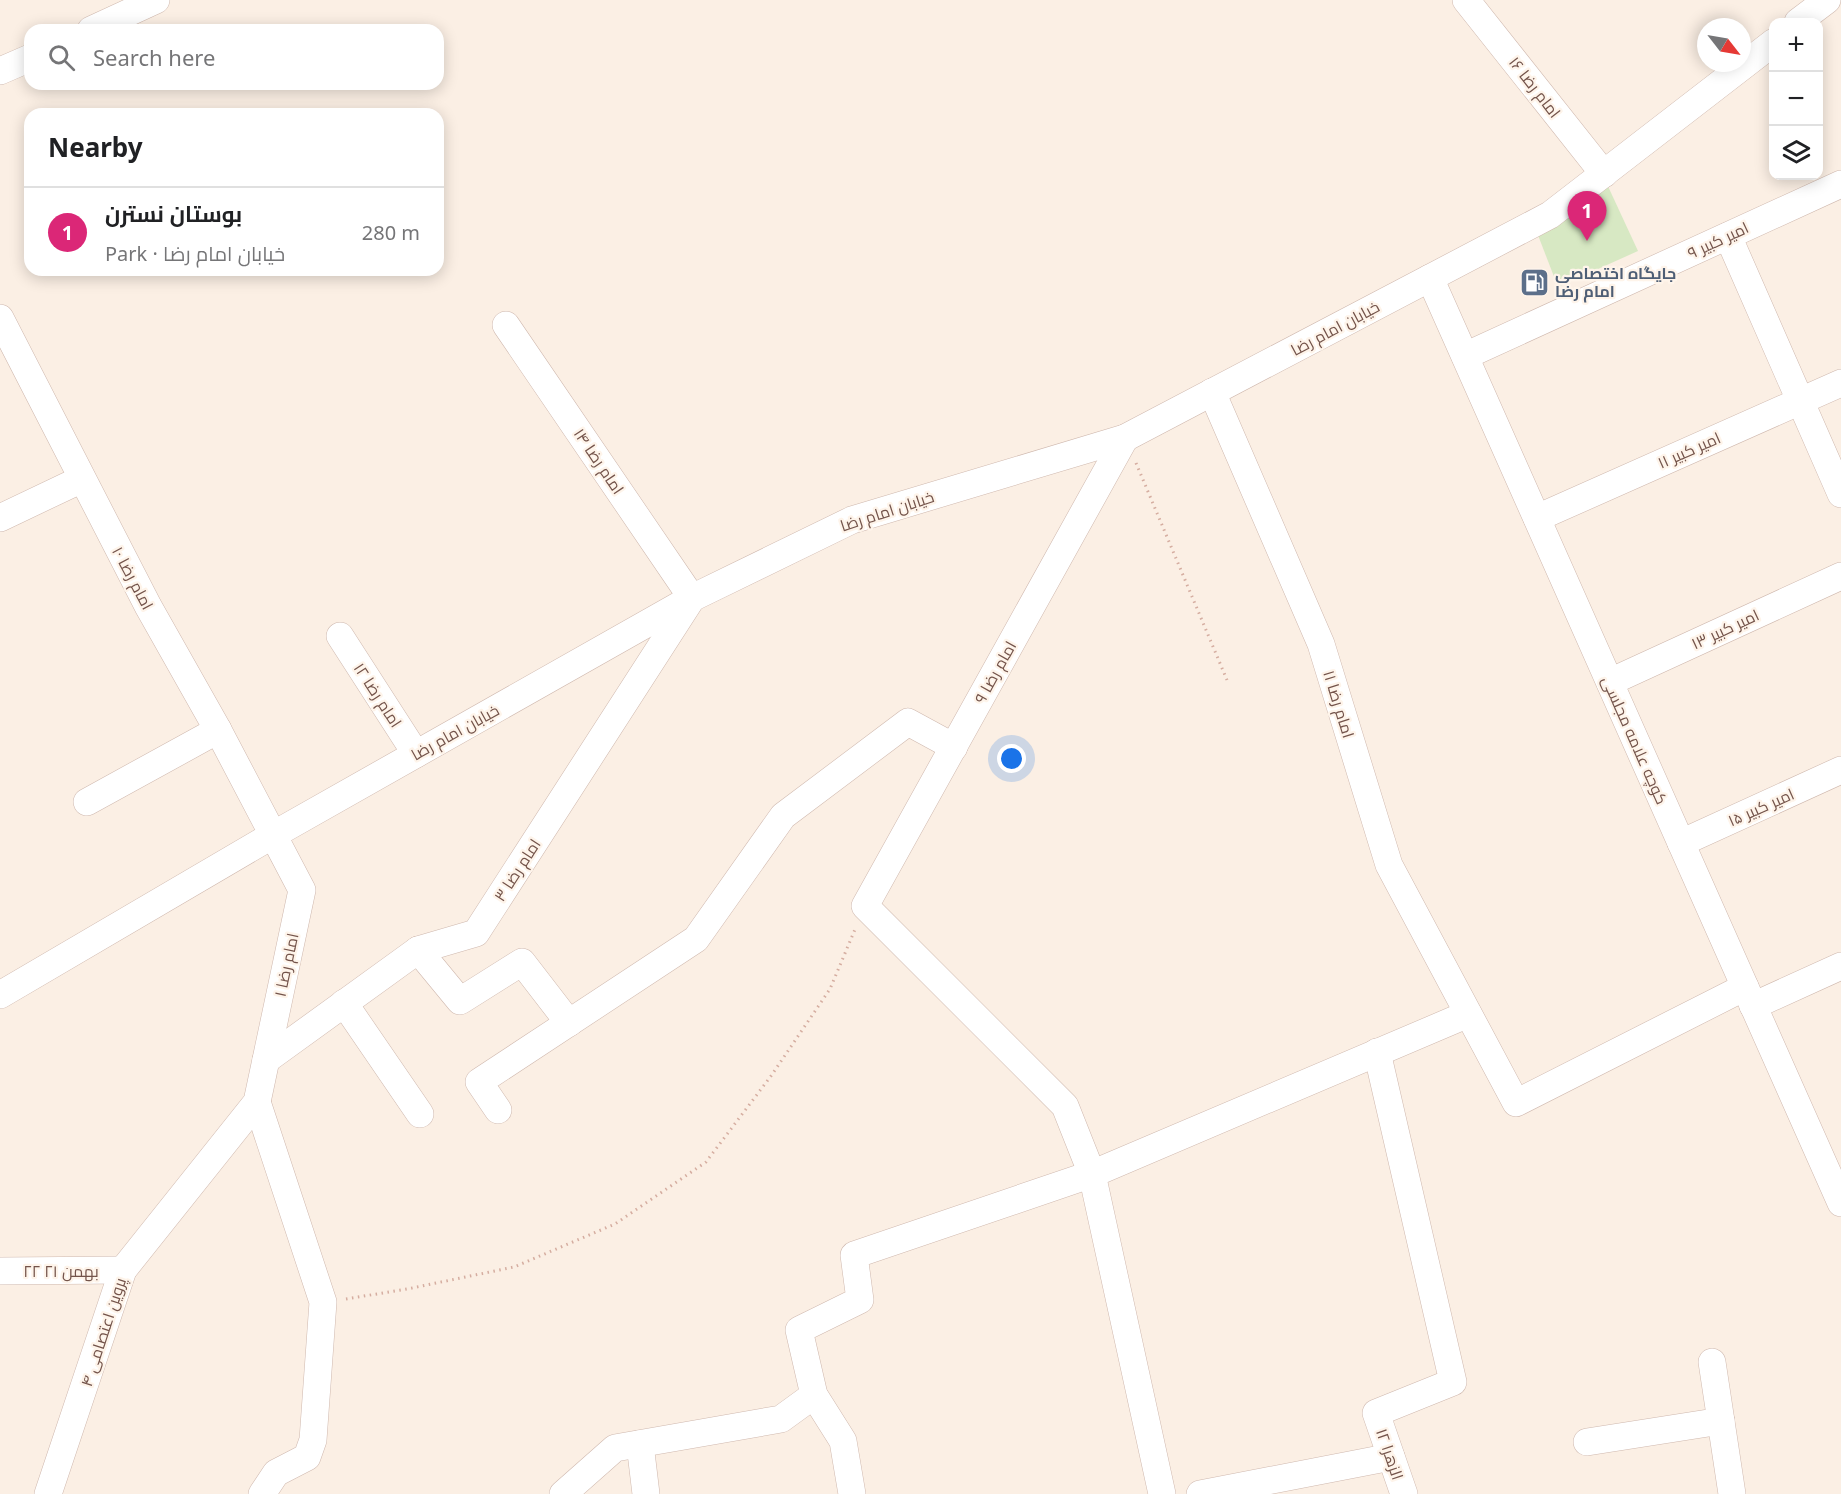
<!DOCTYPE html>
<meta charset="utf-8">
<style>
:root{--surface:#fff;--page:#f2f2f2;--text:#202124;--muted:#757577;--line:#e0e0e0;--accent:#db2777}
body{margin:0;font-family:"Noto Sans",Cairo,sans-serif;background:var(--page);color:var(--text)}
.controls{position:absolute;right:18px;top:18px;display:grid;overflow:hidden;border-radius:12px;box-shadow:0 3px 15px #0003}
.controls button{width:54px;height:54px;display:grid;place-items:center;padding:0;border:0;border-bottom:2px solid var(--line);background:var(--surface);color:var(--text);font:30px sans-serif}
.compass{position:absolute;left:1697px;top:18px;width:54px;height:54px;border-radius:50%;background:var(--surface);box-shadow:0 3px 15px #0003;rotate:121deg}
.you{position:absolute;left:1012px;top:759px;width:21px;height:21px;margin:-15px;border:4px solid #fff;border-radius:50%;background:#1a73e8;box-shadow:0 0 0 9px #1a73e833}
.badge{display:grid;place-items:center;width:39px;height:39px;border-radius:50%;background:var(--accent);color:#fff;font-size:20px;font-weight:700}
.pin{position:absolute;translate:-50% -50px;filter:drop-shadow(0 2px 3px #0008)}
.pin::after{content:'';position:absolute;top:32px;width:21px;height:18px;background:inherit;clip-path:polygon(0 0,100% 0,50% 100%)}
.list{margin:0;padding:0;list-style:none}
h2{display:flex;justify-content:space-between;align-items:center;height:78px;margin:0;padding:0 24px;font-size:26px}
h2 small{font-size:20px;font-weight:400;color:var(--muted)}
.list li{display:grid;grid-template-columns:39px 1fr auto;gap:18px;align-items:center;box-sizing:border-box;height:90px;padding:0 24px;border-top:2px solid var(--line)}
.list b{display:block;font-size:22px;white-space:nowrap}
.list p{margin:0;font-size:20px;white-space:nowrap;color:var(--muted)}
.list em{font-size:20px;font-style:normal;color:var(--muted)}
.icon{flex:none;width:33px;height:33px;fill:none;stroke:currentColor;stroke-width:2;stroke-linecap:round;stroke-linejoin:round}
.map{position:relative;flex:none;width:1841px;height:1494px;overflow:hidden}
.search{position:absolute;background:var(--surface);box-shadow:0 3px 15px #0003;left:24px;top:24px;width:420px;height:66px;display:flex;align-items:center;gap:15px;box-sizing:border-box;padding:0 21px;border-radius:18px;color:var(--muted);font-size:22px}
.panel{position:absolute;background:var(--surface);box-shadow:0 3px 15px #0003;left:24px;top:108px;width:420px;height:168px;border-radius:18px}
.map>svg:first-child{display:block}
.green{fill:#d7e8c3}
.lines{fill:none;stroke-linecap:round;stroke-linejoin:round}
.minor-casing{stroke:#cfb8ae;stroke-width:28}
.path{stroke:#d5ada0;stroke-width:3;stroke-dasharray:1.5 4.5;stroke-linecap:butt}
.minor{stroke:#fff;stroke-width:27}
.labels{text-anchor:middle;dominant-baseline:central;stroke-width:4.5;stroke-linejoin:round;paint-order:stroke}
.street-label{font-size:16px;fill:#73534a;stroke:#fef4ea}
.service-label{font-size:16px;font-weight:bold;fill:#4e5e75;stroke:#fef4ea;text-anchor:start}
</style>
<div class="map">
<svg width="1841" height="1494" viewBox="0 0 1841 1494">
<rect width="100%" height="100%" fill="#fbefe4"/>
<!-- green -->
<path class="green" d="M1606,182L1638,251L1558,287L1536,230Z"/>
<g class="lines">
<defs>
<g id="minor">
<path d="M1466,0L1604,174"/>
<path d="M1798,22L1827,0"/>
<path d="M91,30L156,0"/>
<path d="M0,71L30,58"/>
<path d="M1728,236L1841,494"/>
<path d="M1430,278L1841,1203"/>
<path d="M0,318L148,606L218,730L302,890L257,1102L123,1270L48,1494"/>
<path d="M1465,356L1841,184"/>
<path d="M1212,392L1321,644L1389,865L1516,1103L1745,987"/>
<path d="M1125,438L865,906L1065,1106L1092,1174L1162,1494"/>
<path d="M0,518L82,479"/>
<path d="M1537,518L1841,383"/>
<path d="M340,636L416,754"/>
<path d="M1610,682L1841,576"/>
<path d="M87,802L218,730"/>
<path d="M1681,843L1841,770"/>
<path d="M418,950L460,1001L522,962L569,1023"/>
<path d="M0,995L273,835L692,598L852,520L1125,438L1550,215L1774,42"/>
<path d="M344,1003L420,1114"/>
<path d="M1753,1006L1841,966"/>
<path d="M1377,1052L1453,1382L1376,1413L1404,1494"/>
<path d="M266,1060L418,950L476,933L692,598L506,325"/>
<path d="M257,1102L323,1302L313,1440L307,1457L276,1473L262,1494"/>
<path d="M498,1110L479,1082L696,939L783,816L908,722L954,747"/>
<path d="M0,1271L123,1270"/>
<path d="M1712,1362L1732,1494"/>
<path d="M1587,1442L1721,1421"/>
<path d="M640,1444L646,1494"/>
<path d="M563,1494L615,1448L781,1419L814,1395"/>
<path d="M852,1494L843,1441L814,1395L799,1330L860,1300L854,1255L1092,1174L1468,1014"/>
<path d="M1200,1494L1391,1457"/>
</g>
</defs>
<!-- minor casing -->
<use href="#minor" class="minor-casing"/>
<!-- path -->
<g class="path">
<path d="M1136,463L1227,680"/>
<path d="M346,1299L407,1289L514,1267L615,1224L706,1162L771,1076L830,989L856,927"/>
</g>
<!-- minor -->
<use href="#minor" class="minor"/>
</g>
<!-- icons -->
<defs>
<symbol id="fuel-square" viewBox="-11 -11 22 22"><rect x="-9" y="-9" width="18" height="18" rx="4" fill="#5c6f8a" stroke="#fef4ea"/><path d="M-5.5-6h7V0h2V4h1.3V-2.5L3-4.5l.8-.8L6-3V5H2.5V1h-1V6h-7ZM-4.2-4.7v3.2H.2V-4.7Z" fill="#fff"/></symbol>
</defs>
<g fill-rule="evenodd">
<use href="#fuel-square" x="1518" y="266" width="33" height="33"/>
</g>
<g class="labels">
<!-- street labels -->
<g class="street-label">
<text transform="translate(1535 87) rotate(52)">امام رضا ۱۶</text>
<text transform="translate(1718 240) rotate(-25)">امیر کبیر ۹</text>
<text transform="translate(1335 328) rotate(-28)">خیابان امام رضا</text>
<text transform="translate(1689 450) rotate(-24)">امیر کبیر ۱۱</text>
<text transform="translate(599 461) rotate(56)">امام رضا ۱۴</text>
<text transform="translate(887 511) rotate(-18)">خیابان امام رضا</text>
<text transform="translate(133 578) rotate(62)">امام رضا ۱۰</text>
<text transform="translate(1725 629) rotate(-25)">امیر کبیر ۱۳</text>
<text transform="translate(995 672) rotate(-61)">امام رضا ۹</text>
<text transform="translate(378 695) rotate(57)">امام رضا ۱۲</text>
<text transform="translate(1339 704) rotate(73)">امام رضا ۱۱</text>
<text transform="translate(455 732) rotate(-29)">خیابان امام رضا</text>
<text transform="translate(1635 740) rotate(66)">کوچه علامه مجلسی</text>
<text transform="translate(1761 807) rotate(-24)">امیر کبیر ۱۵</text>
<text transform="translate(517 870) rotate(-57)">امام رضا ۳</text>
<text transform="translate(286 965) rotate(-78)">امام رضا ۱</text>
<text x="61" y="1271">۲۲ بهمن ۲۱</text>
<text transform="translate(103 1332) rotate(-72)">پروین اعتصامی ۴</text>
<text transform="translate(1390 1454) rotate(71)">الزهرا ۱۲</text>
</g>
<!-- service labels -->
<g class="service-label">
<text x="1555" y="273">جایگاه اختصاصی<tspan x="1555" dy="18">امام رضا</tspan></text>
</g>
</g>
</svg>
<div class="controls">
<button>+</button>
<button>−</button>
<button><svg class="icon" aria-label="layers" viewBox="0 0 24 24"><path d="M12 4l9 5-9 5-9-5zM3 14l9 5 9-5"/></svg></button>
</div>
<svg class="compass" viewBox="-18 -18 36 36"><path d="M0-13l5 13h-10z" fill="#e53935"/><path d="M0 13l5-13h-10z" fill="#757577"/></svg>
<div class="you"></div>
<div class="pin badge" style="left:1587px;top:241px">1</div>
<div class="search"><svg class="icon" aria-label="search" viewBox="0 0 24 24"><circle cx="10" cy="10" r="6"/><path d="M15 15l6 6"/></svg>Search here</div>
<section class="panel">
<h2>Nearby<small></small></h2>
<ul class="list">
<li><span class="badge">1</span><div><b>بوستان نسترن</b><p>Park · خیابان امام رضا</p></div><em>280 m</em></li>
</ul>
</section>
</div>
